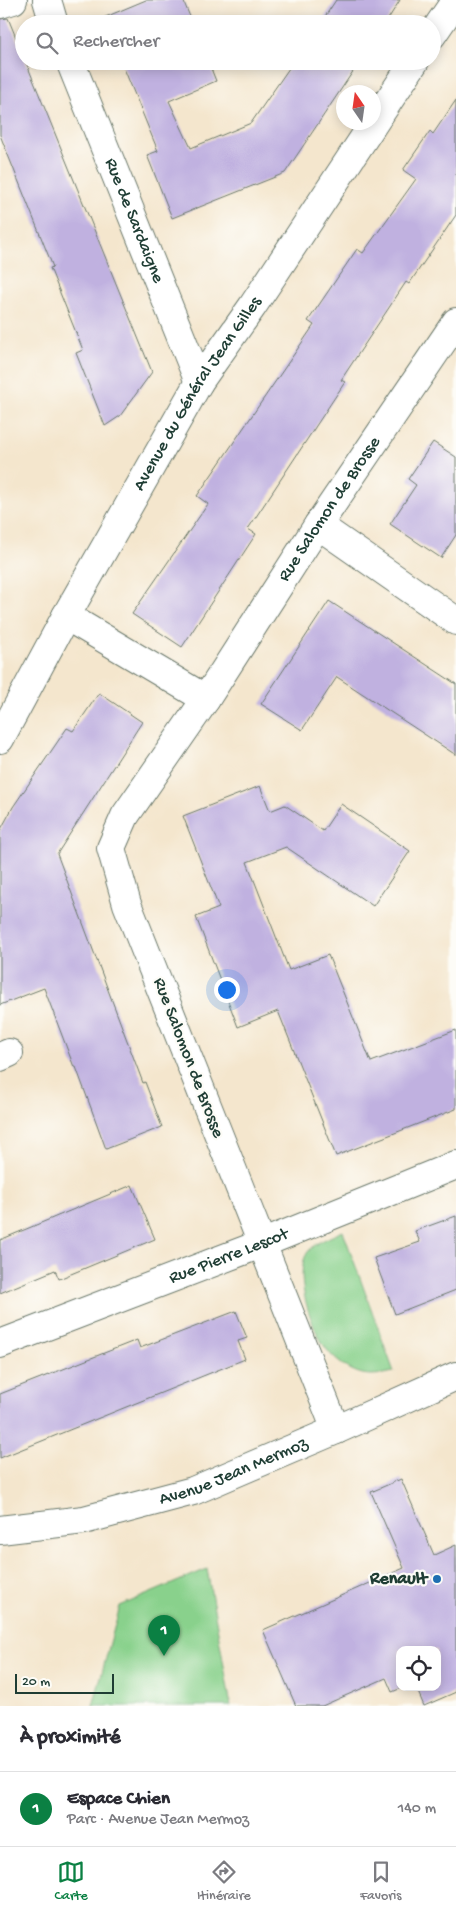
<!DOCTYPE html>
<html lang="fr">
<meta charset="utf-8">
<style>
:root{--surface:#fff;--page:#f7f7f7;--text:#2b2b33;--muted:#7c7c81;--line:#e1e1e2;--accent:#0b8043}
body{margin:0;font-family:"Gochi Hand",sans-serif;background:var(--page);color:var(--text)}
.controls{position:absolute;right:15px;bottom:15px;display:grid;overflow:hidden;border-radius:10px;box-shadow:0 2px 12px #0003}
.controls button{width:45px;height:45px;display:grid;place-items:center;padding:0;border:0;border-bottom:1px solid var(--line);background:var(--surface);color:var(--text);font:25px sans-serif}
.compass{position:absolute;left:336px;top:85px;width:45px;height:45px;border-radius:50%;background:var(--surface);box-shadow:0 2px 12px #0003;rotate:347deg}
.scale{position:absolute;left:15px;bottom:12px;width:99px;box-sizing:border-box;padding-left:5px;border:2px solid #1f3d34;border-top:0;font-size:14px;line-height:18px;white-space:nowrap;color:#1f3d34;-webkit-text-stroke:4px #fdfcf7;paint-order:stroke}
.you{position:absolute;left:226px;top:989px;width:18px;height:18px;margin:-12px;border:4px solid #fff;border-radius:50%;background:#1a73e8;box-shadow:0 0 0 8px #1a73e833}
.badge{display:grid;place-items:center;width:32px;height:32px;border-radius:50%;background:var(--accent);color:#fff;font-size:16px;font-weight:700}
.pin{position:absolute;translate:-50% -41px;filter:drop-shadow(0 1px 2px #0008)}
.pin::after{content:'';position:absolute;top:26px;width:18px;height:15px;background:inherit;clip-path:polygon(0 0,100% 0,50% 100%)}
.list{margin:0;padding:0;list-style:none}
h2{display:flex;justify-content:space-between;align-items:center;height:65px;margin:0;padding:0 20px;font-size:21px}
h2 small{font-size:16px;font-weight:400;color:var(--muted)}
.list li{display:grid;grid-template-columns:32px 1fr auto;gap:15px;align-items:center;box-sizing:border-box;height:75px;padding:0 20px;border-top:1px solid var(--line)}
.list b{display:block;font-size:19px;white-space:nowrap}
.list p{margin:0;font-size:16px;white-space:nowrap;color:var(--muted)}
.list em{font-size:16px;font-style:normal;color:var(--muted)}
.icon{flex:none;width:28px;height:28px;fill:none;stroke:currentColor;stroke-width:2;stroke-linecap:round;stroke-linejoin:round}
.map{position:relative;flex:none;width:456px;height:1706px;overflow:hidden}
.search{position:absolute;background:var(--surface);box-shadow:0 2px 12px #0003;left:15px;right:15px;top:15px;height:55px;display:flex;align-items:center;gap:12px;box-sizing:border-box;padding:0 18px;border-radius:28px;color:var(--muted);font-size:19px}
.sheet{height:140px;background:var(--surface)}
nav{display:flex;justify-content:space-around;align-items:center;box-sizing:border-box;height:70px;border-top:1px solid var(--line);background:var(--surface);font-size:14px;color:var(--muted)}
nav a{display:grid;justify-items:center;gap:2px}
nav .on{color:var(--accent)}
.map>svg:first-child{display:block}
.green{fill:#89d18c;stroke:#548760}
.building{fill:#c0b1e0}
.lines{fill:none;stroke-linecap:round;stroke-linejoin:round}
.minor-casing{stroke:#6a786a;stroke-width:30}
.major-casing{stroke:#6a786a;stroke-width:30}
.minor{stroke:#fff;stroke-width:28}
.major{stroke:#fff;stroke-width:28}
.poi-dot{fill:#1f6fb2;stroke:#fdfcf7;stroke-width:2}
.labels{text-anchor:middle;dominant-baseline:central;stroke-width:4.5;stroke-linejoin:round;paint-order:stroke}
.street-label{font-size:18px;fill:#1f3d34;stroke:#fdfcf7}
.poi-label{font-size:18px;font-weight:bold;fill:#1f3d34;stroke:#fdfcf7;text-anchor:end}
</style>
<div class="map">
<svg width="456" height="1706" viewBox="0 0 456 1706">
<rect width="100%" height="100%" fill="#fdfcf7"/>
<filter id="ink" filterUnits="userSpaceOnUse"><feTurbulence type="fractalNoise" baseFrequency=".02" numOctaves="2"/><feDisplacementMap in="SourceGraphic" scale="10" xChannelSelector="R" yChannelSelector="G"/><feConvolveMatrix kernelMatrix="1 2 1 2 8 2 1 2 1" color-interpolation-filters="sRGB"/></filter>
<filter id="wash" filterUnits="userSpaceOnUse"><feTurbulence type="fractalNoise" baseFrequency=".0096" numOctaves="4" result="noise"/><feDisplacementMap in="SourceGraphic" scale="20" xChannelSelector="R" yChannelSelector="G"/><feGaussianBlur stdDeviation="1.12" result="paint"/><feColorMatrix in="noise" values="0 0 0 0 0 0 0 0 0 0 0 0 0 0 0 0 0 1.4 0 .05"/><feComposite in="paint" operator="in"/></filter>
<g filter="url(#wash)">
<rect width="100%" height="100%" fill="#f4e6cd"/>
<!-- green -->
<g class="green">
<path d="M343,1231L394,1372C383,1374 370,1377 359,1373C347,1369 336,1361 328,1351C312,1332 293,1276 307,1253C315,1242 331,1237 343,1231Z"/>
<path d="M207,1569L231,1706H93L120,1606Z"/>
</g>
<g id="blocks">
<!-- building -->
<g class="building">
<path d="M146,0H183L193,24H105L103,18Z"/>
<path d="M336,0H400L385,24H320Z"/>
<path d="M8,18L152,372L120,416L105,426L76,353L83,350L50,268L53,267L0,135V19Z"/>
<path d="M121,61H208L216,81L169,101L191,148L251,123L294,61H360L285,173L172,218L147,155L158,151Z"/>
<path d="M456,100V215L409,284L406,282L341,380L345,382L248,529L256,534L182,647L132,614L208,504L197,496L314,325L308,321L357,249L363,253L416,179L403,170L430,131L433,134Z"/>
<path d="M433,442L456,457V535L441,558L390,524L416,485L408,479Z"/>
<path d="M329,601L456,684V755L337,677L302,730L261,704Z"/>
<path d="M99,693L142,722L57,854L143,1083L145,1082L162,1127L106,1149L76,1067H74L44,988L0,1005V831L13,807L67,728L73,731Z"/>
<path d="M260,786L270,811L285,805L323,831L341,804L410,851L373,906L286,847L247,862L289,970L328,955L371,1062L456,1030V1109L336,1156L278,1011L238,1027L196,917L219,908L183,816Z"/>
<path d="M132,1185L155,1239L59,1279L55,1270L0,1293V1240Z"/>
<path d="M456,1216V1290L395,1314L374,1258L420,1242L415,1231Z"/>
<path d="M236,1311L247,1338L238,1341L245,1359L0,1458V1394L137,1340L140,1348Z"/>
<path d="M401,1479L434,1555L456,1545V1692L424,1706L416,1687H437V1650H400V1687H404L392,1692L386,1678L322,1706H296L263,1630L404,1568L371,1492Z"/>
</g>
</g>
</g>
<g filter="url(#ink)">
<use href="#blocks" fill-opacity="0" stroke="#6a786a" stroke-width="1"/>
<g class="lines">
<defs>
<g id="minor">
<path d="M47,0L54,24"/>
<path d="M0,4L13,0"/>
<path id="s1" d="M70,61L199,382"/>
<path d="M318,525L456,621"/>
<path d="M66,616L206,699"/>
<path d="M0,1057L9,1053"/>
<path id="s2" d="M0,1344L261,1244L456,1165"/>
<path id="s3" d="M336,1430L127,904L111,848L125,816L206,699L318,525L456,322"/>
<path id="s4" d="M0,1530L84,1520L193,1491L336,1430L456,1376"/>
</g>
<g id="major">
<path d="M432,35L456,0"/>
<path id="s5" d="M0,739L66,616L199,382L252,307L415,61"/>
</g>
</defs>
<!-- minor casing -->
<use href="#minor" class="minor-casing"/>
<!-- major casing -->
<use href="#major" class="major-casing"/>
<!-- minor -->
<use href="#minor" class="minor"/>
<!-- major -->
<use href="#major" class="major"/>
</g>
</g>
<!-- markers -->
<circle class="poi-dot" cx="437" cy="1579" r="5"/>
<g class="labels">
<!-- street labels -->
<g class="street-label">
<text stroke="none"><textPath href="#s1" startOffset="172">Rue de Sardaigne</textPath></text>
<text stroke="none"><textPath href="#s5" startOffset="398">Avenue du Général Jean Gilles</textPath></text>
<text stroke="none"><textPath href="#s3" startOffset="1028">Rue Salomon de Brosse</textPath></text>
<text transform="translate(188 1058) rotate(69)">Rue Salomon de Brosse</text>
<text stroke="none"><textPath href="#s2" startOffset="245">Rue Pierre Lescot</textPath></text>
<text stroke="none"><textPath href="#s4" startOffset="242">Avenue Jean Mermoz</textPath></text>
</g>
<!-- poi labels -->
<g class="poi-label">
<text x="427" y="1579">Renault</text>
</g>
</g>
</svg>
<div class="controls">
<button><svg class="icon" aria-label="locate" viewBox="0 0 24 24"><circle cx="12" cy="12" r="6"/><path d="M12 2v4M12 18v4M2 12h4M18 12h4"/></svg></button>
</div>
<svg class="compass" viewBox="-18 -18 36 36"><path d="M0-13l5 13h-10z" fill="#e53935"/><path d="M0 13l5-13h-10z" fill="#7c7c81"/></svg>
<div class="scale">20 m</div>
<div class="you"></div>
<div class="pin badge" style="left:164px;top:1656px">1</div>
<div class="search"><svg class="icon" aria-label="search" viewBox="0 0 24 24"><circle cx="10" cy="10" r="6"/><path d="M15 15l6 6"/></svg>Rechercher</div>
</div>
<section class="sheet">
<h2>À proximité<small></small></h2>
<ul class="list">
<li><span class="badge">1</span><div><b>Espace Chien</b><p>Parc · Avenue Jean Mermoz</p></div><em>140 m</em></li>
</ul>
</section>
<nav>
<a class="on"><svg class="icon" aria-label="map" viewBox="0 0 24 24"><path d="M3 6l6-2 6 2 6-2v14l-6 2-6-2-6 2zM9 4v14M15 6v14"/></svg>Carte</a>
<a><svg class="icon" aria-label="directions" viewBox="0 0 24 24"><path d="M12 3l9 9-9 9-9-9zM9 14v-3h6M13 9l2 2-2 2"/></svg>Itinéraire</a>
<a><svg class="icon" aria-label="saved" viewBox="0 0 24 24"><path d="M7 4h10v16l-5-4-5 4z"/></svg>Favoris</a>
</nav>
